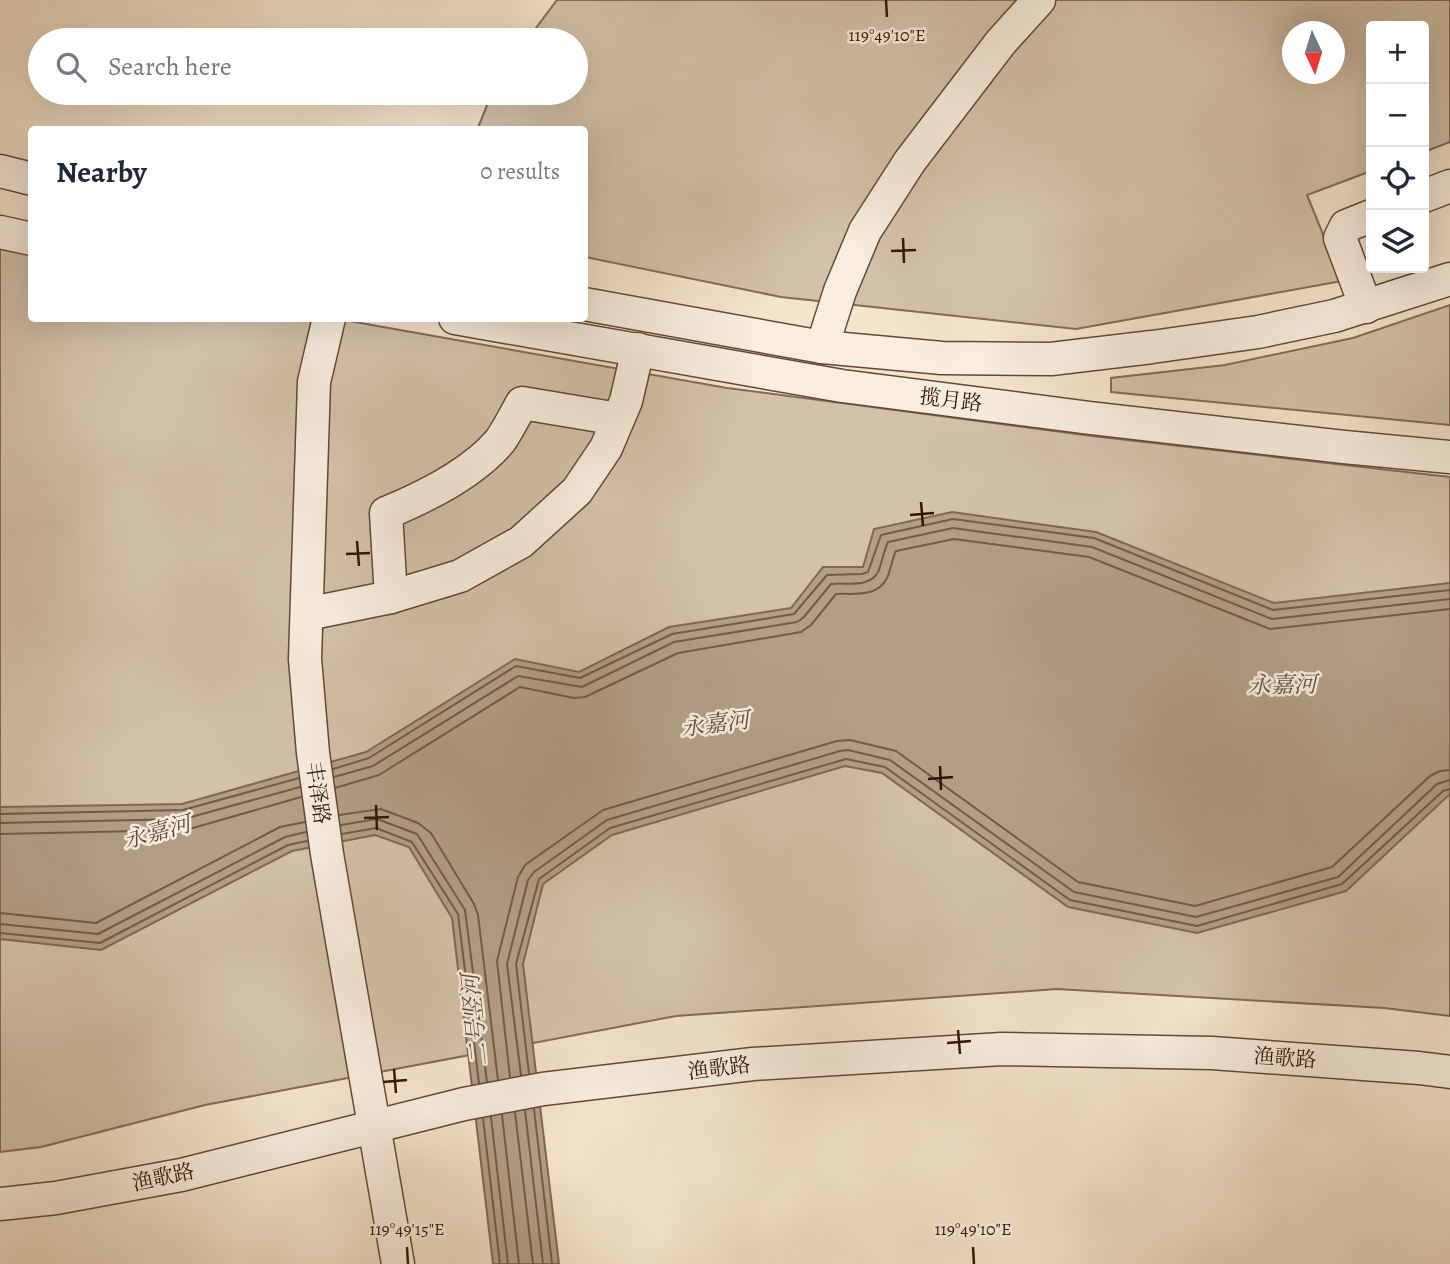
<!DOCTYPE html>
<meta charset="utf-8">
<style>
:root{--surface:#fff;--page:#f2f2f3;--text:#1f2937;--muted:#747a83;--line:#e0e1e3}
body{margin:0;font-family:Alegreya,"Noto Serif SC",serif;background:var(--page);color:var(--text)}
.controls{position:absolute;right:21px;top:21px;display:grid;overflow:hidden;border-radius:7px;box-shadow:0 7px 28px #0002}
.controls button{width:63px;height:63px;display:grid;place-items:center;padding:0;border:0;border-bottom:2px solid var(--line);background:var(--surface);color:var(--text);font:35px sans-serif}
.compass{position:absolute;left:1282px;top:21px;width:63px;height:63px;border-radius:50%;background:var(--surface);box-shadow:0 7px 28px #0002;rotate:176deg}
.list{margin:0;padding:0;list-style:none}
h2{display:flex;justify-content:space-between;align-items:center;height:91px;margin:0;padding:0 28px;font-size:30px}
h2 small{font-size:23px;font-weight:400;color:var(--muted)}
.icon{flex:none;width:38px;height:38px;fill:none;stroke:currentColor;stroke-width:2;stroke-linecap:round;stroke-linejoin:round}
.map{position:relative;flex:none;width:1450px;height:1264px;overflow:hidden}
.search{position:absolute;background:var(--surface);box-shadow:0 7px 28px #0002;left:28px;top:28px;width:560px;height:77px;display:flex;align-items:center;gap:18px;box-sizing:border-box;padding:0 24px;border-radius:38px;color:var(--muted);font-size:26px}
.panel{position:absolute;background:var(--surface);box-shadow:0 7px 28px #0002;left:28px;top:126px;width:560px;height:196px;border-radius:7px}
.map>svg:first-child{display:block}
.green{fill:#d3c1aa;stroke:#826b58;stroke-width:2;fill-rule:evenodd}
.water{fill:#b29e88;stroke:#7f6754;stroke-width:2}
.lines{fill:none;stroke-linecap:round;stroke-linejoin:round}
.shore{stroke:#725a46;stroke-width:2}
.minor-casing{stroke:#624937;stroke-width:35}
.minor{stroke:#f8edde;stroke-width:32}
.ticks{fill:none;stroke:#321505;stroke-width:2.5}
.labels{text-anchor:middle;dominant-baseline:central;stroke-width:5;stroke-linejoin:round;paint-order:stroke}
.street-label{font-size:21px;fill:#321505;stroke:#f8edde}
.water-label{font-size:23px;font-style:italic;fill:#654c39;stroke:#f8edde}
.ticks-label{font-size:18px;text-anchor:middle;fill:#321505;stroke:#f8edde;stroke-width:5;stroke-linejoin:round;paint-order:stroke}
</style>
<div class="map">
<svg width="1450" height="1264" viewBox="0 0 1450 1264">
<rect width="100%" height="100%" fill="#f4e4cc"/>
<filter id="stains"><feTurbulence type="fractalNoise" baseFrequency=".00286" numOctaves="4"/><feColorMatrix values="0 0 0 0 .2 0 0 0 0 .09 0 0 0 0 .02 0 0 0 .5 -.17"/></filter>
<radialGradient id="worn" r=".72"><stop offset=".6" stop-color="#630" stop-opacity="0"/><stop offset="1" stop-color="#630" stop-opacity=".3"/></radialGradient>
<!-- green -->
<g class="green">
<path d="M557,0H1450V142L1424,152V26H1371V171L1307,195L1342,281L1076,329L781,297L585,257L584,130H477L492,93H576V40H527ZM1292,32H1334V74H1292Z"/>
<path d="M0,248L31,255L32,318L338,319L727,388L1092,436L1450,477V1016L1384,1008L1057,989L676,1016L205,1105L41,1147L0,1152Z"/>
<path d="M1450,305V425L1111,392V378L1225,365L1353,338Z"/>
</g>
<!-- water -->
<path class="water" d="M952,512L1096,532L1274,603L1450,583V794L1346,891L1197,933L1068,907L882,773L845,766L612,835L543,884L523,964L559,1264H493L452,918L409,847L375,835L292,851L101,950L0,939V807L182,804L366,752L515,659L579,672L669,627L791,608L823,567H863L874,529Z"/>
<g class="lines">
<!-- shore -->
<g class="shore">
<path d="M333,769L369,758L516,666L580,678L672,634L794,614L827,575L862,574L868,572L881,535L953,519L1094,538L1273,610L1450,590"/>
<path d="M334,777L373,766L518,676L582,687L674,642L797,622L803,618L831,584C847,582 871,589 879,570C882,561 884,551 888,542L953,528L1092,547L1272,619L1450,599"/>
<path d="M335,788L379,775L520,687L574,698L585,697L678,653L801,632L811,625L836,594C854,593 877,598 887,578C891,569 892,559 896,551L954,539L1089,557L1270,629L1450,609"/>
<path d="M0,814L183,810L299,778"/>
<path d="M339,815L381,809L418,823L431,833L474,904L478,915L498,1080"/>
<path d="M0,823L184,819L300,787"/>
<path d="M341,825L377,819L417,834L465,910L487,1082"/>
<path d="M0,834L186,830L301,797"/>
<path d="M342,834L376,828L412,842L458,914L479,1083"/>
<path d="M0,913L96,923L280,827L305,822"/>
<path d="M0,924L98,934L285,837L306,832"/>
<path d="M0,933L100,943L288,845L307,841"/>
<path d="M529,1074L516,964L539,879L610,828L846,759L885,767L1070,900L1197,926L1342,884L1443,791L1450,789"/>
<path d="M521,1075L507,964L528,880L534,872L607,820L840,751L848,750L890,760L1074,892L1196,917L1338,877L1437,784L1450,780"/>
<path d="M510,1077L497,961L518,877L525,865L603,810L837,741L850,740L896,751L1078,882L1195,906L1332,867L1430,776L1440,771L1450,770"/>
<path d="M534,1109L552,1264"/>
<path d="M525,1110L543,1264"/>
<path d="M515,1112L533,1264"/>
<path d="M502,1115L519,1264"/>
<path d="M491,1117L508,1264"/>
<path d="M483,1118L500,1264"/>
</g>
<defs>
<g id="minor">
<path d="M0,171L32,179"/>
<path d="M1424,196L1450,186"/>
<path d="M0,232L32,239"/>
<path d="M584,304L822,347L942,358L1051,359L1152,347L1258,332L1334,316L1450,279"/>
<path d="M1366,307L1340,238L1346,226L1371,216"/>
<path d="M329,318L314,382L305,659L313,753L327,854L398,1264"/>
<path d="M455,318L842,386L1090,418L1344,447L1450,457"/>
<path d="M822,347L840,291L865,231L910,161L1001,42L1039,0"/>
<path d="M391,597L386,513C425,497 472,474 500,441C508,430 515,415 522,403L618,419"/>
<path d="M307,614L391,597L460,576L521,542L577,491L606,448L626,401L638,349"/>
<path d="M0,1204L56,1198L181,1175L464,1104L543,1089L753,1064L1002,1049L1212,1053L1419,1068L1450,1072"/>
</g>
</defs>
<!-- minor casing -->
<use href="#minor" class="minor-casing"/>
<!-- minor -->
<use href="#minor" class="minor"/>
</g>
<!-- ticks -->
<path class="ticks" d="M886,0L887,17M903,238L904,263M891,251L916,250M921,502L923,526M910,515L934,513M357,541L359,566M346,554L370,553M940,766L941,790M928,779L953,777M376,805L377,830M364,818L389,817M958,1030L960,1054M947,1043L971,1041M394,1069L396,1093M383,1082L407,1080M407,1247L408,1264M973,1247L974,1264"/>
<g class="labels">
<!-- street labels -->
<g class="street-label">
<text transform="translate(951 400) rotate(7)">揽月路</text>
<text transform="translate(318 793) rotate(82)">丰泽路</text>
<text transform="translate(1285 1058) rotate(4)">渔歌路</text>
<text transform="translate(719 1068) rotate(-7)">渔歌路</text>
<text transform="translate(163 1177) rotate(-12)">渔歌路</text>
</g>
<!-- water labels -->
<g class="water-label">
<text transform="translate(1282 685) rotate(-1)">永嘉河</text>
<text transform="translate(715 724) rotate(-7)">永嘉河</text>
<text transform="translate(157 832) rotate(-15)">永嘉河</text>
<text transform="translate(475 1020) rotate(-96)">二号竖河</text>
</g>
</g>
<g class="ticks-label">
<text x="887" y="41">119°49'10"E</text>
<text x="407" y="1235">119°49'15"E</text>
<text x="973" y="1235">119°49'10"E</text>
</g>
<rect width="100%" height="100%" filter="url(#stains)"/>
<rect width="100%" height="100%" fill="url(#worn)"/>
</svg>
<div class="controls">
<button>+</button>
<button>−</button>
<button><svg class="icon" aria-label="locate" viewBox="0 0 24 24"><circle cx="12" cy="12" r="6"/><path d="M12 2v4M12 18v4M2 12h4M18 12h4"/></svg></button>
<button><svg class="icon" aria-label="layers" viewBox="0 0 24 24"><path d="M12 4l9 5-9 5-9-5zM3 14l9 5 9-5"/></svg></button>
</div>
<svg class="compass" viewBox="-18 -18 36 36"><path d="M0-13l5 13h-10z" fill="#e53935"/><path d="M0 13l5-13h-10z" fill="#747a83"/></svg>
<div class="search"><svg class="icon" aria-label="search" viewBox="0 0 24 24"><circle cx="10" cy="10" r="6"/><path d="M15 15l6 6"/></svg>Search here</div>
<section class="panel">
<h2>Nearby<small>0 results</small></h2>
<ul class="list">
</ul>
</section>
</div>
